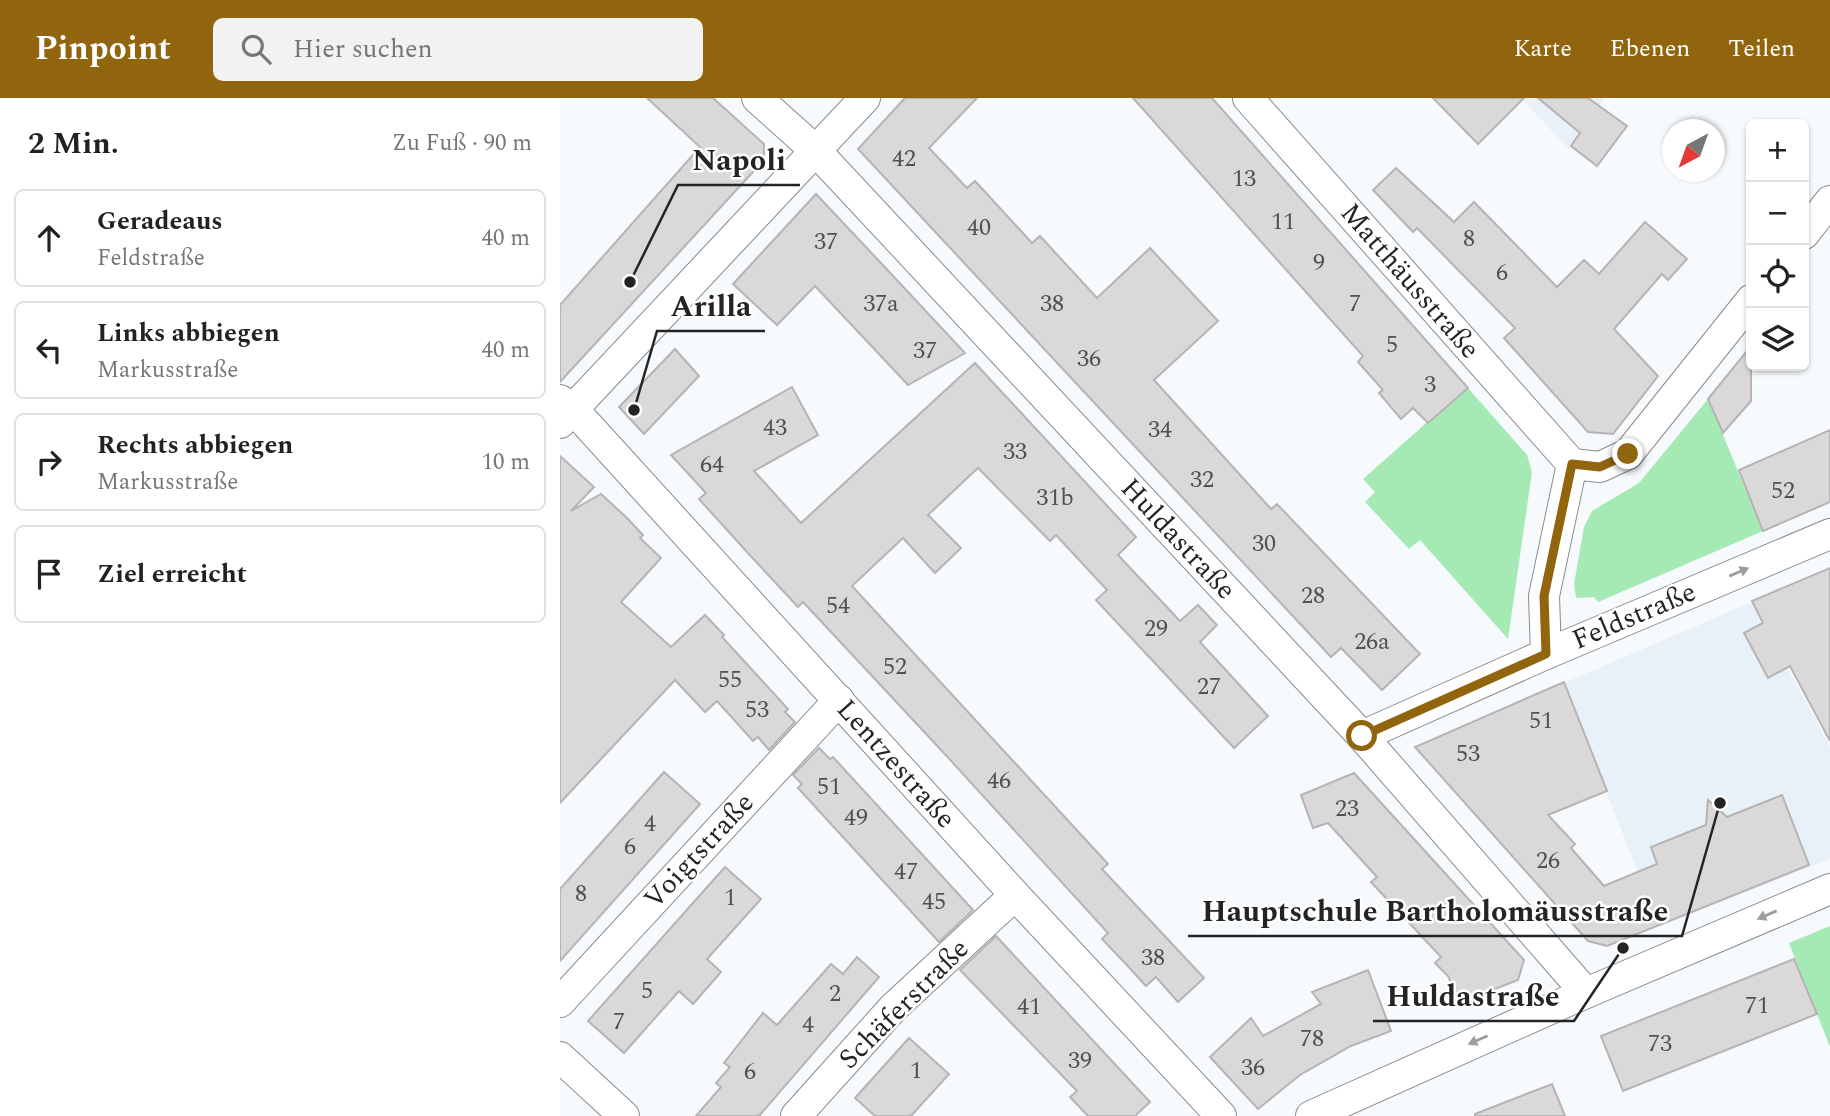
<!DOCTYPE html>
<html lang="de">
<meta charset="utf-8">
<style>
:root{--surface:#fff;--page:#f2f2f2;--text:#222;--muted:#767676;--line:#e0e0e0;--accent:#91640e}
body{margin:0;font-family:Spectral,serif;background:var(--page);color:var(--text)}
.controls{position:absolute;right:21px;top:21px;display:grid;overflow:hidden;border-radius:10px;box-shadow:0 2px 5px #0004}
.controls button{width:63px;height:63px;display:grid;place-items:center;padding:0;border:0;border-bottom:2px solid var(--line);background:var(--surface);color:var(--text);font:35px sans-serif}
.compass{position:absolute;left:1102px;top:21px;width:63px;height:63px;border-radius:50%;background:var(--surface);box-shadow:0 2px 5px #0004;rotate:221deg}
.stop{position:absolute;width:21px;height:21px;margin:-16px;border:5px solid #91640e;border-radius:50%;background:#fff}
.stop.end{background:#91640e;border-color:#fff;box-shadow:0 2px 7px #0008}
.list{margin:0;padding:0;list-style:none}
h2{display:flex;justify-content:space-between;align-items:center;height:91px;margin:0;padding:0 28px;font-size:30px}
h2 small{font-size:23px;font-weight:400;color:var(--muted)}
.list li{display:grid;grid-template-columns:46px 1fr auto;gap:21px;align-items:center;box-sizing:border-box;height:98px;margin:0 14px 14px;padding:0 14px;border:2px solid var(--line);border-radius:10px}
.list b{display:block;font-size:26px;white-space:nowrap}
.list p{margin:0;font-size:23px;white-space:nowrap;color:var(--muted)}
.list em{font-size:23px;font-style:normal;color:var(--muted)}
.icon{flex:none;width:38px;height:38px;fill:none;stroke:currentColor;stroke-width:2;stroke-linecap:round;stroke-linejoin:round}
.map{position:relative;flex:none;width:1270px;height:1018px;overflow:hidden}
header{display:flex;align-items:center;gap:42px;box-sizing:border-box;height:98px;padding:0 35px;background:var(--accent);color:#fff}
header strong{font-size:33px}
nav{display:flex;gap:38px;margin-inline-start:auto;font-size:24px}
.search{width:490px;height:63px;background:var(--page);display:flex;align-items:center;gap:18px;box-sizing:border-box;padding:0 24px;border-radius:10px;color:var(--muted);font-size:26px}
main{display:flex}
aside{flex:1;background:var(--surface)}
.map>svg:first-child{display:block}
.built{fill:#e8f0f8}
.green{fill:#a5e9b5}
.building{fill:#dbd8da;stroke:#b6b3b4;stroke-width:2}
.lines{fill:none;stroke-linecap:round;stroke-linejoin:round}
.minor-casing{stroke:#898b8d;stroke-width:32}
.minor{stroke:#fff;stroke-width:30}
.oneway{fill:#9c9c9d}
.route{stroke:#91640e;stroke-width:9}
.labels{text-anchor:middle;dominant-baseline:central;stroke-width:5;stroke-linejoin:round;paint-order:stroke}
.number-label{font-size:24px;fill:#515152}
.street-label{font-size:28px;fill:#232425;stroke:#fff}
.leader{fill:none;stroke:#232425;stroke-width:2.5}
.callout-dot{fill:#232425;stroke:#fff;stroke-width:2.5}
.callout-label{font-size:30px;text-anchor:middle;font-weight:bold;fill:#232425;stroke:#fff;stroke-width:5;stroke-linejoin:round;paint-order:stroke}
</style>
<header>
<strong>Pinpoint</strong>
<div class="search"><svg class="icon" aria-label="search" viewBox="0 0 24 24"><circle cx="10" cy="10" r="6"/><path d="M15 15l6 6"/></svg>Hier suchen</div>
<nav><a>Karte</a><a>Ebenen</a><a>Teilen</a></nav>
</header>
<main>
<aside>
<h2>2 Min.<small>Zu Fuß · 90 m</small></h2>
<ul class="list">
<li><svg class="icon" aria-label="ahead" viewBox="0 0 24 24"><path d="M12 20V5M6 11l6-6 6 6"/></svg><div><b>Geradeaus</b><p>Feldstraße</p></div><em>40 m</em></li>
<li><svg class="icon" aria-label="left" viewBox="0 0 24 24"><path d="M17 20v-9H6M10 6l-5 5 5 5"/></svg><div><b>Links abbiegen</b><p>Markusstraße</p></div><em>40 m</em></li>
<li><svg class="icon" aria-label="right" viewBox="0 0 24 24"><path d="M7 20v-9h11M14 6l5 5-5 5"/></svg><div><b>Rechts abbiegen</b><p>Markusstraße</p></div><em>10 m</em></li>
<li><svg class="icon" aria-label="arrive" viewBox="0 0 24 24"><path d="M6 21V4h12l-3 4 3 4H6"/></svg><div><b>Ziel erreicht</b></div></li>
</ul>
</aside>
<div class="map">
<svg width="1270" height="1018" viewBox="0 0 1270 1018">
<rect width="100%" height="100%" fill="#f7fafc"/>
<!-- built -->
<g class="built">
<path d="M961,0H1045L1009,51Z"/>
<path d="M1192,504L1270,649V761L1099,828L1004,585Z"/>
</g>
<!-- green -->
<g class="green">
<path d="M907,289L967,357L972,374L948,541L860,442L849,451L805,404L815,394L803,381Z"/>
<path d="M1148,301L1203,433L1038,504L1034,499L1016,500L1014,486L1024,429L1032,413L1079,385Z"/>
<path d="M1270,828V949L1229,845Z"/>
</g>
<!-- building -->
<g class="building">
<path d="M87,0H153L204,46V62L0,284V207L140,49Z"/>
<path d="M345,0H417L369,50L407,90L415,83L472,145L480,138L537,200L590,150L658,223L594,282L711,411L717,406L860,556L822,592L781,550L771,559L298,51Z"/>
<path d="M573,0H652L908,290L868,325L853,310L841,321L819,295L823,292L798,264L803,258Z"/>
<path d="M873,0H964L918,46Z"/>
<path d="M978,0H1028L1067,28L1037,68L1011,48L1020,35Z"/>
<path d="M836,70L894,124L914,104L997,189L1024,162L1039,176L1085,124L1127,161L1108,182L1102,176L1054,231L1098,278L1053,336L1028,334L944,240L955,230L857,130L853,134L813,92Z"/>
<path d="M256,96L320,164L405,255L348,287L255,188L217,227L173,186Z"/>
<path d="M1191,248V303L1163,335L1148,301Z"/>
<path d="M115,251L139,278L84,336L59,309Z"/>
<path d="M415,265L576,439L558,457L620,523L638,507L657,527L640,544L708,618L674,650L536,502L547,492L496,437L490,443L418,370L368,417L401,450L375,475L343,440L292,488L548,766L542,771L644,880L618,904L596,879L586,888L564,864L542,841L548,835L382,653L243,504L238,509L187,454L139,401L146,395L111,357L232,289L258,337L194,373L241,425Z"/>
<path d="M1270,332V404L1203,433L1179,372Z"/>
<path d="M0,358L34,389L11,413L41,396L67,420L83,437L80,440L101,460L61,504L111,549L145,517L164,537L162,539L228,611L225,614L235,624L209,652L198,639L193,643L157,603L145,614L115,582L0,705Z"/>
<path d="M1270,470V643L1230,568L1208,580L1184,535L1203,525L1192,503Z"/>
<path d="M1004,584L1047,693L988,717L1015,746L1011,750L1044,788L1097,766L1091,749L1146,727L1148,702L1167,719L1222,697L1249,767L1047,848L1028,843L855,649Z"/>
<path d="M259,650L270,661L273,659L413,812L379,844L238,690L242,686L233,677Z"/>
<path d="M104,674L140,706L0,863V791Z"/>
<path d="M794,675L964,862L958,882L899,905L888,878L875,865L881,859L811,784L817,779L768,725L753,730L741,697Z"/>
<path d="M165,769L201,801L147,861L161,874L133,906L119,893L64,955L28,923Z"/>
<path d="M436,838L590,1004L575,1018H528L510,999L517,993L400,872Z"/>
<path d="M297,859L319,879L199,1018H136L161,989L156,985L170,969L164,965L203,915L217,927L271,866L283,876Z"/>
<path d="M1234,861L1257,916L1063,993L1041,938Z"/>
<path d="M808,872L831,933L791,948L740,977L698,1011L650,959L691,920L703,938L761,906L752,894Z"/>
<path d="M349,940L389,976L351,1018H315L295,1000Z"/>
<path d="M992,986L1005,1018H915V1016Z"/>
</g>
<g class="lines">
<defs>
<g id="minor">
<path d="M197,0L256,53L802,638L1026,895"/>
<path d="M688,0L1012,366"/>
<path d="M1244,136L1270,103"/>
<path d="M0,302L13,311L455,797L661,1018"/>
<path d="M0,325L305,0"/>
<path d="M986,556L984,498L1012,366L1040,369L1068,356L1191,202"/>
<path d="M802,638L986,556L1270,436"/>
<path d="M0,904L279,602"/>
<path d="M0,959L64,1018"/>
<path d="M236,1018L333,910L455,797"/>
<path d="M751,1018L1026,895L1270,791"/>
</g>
</defs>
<!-- minor casing -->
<use href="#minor" class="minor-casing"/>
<!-- minor -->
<use href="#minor" class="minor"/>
</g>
<!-- one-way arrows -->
<defs><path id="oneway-solid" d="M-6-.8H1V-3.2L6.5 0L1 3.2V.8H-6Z" transform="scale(1.75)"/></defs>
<g class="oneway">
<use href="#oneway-solid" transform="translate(1179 474) rotate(-23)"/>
<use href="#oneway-solid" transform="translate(1207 817) rotate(157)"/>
<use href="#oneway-solid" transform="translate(918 942) rotate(156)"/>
</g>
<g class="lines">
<!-- route -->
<path class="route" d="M802,638L986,556L984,498L1012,366L1040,369L1068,356"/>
</g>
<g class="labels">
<!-- number labels -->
<g class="number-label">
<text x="344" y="61">42</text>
<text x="684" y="81">13</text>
<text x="723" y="124">11</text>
<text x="419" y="130">40</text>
<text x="909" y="141">8</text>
<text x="266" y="144">37</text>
<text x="759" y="165">9</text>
<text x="942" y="175">6</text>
<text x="321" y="206">37a</text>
<text x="492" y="206">38</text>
<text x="795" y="206">7</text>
<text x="832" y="247">5</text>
<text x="365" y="253">37</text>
<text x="529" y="261">36</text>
<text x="870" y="287">3</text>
<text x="215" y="330">43</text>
<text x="600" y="332">34</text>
<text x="455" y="354">33</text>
<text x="152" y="367">64</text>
<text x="642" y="382">32</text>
<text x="1223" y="393">52</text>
<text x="495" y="400">31b</text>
<text x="704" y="446">30</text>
<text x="753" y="498">28</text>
<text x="278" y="508">54</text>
<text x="596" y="531">29</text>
<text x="812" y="544">26a</text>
<text x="335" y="569">52</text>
<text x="170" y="582">55</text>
<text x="649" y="589">27</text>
<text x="197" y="612">53</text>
<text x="981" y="623">51</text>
<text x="908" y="656">53</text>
<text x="439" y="683">46</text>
<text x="269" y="689">51</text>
<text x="787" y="711">23</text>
<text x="296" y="720">49</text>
<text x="90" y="726">4</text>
<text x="70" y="749">6</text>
<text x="988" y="763">26</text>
<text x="346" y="774">47</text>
<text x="21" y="796">8</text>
<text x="170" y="800">1</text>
<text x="374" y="804">45</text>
<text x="593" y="860">38</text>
<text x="87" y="893">5</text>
<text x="275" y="896">2</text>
<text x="1197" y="908">71</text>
<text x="469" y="909">41</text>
<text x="59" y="924">7</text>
<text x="248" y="927">4</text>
<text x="752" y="941">78</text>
<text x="1100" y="946">73</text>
<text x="520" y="963">39</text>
<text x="693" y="970">36</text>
<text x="356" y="973">1</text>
<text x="190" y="974">6</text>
</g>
<!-- street labels -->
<g class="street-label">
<text transform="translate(850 183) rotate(49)">Matthäusstraße</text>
<text transform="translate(618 441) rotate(47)">Huldastraße</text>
<text transform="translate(1074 518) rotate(-23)">Feldstraße</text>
<text transform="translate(336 666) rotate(48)">Lentzestraße</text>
<text transform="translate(139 753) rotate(-47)">Voigtstraße</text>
<text transform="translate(344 906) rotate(-45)">Schäferstraße</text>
</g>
</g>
<!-- callouts -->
<path class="leader" d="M70 184L118 87H240M74 312L97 233H205M1160 705L1122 838H628M1063 850L1014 923H813"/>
<g class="callout-dot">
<circle cx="70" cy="184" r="7"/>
<circle cx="74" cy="312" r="7"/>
<circle cx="1160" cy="705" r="7"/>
<circle cx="1063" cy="850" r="7"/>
</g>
<g class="callout-label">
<text x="179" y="72">Napoli</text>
<text x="151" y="218">Arilla</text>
<text x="875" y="823">Hauptschule Bartholomäusstraße</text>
<text x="913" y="908">Huldastraße</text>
</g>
</svg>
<div class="controls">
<button>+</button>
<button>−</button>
<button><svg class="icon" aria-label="locate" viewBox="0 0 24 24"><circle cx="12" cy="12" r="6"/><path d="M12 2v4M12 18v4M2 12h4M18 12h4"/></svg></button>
<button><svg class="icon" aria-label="layers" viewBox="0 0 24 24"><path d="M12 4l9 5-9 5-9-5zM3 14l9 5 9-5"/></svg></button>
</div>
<svg class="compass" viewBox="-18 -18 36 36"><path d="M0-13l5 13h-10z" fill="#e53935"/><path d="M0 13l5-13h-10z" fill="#767676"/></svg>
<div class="stop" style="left:802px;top:638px"></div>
<div class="stop end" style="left:1068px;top:356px"></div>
</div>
</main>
